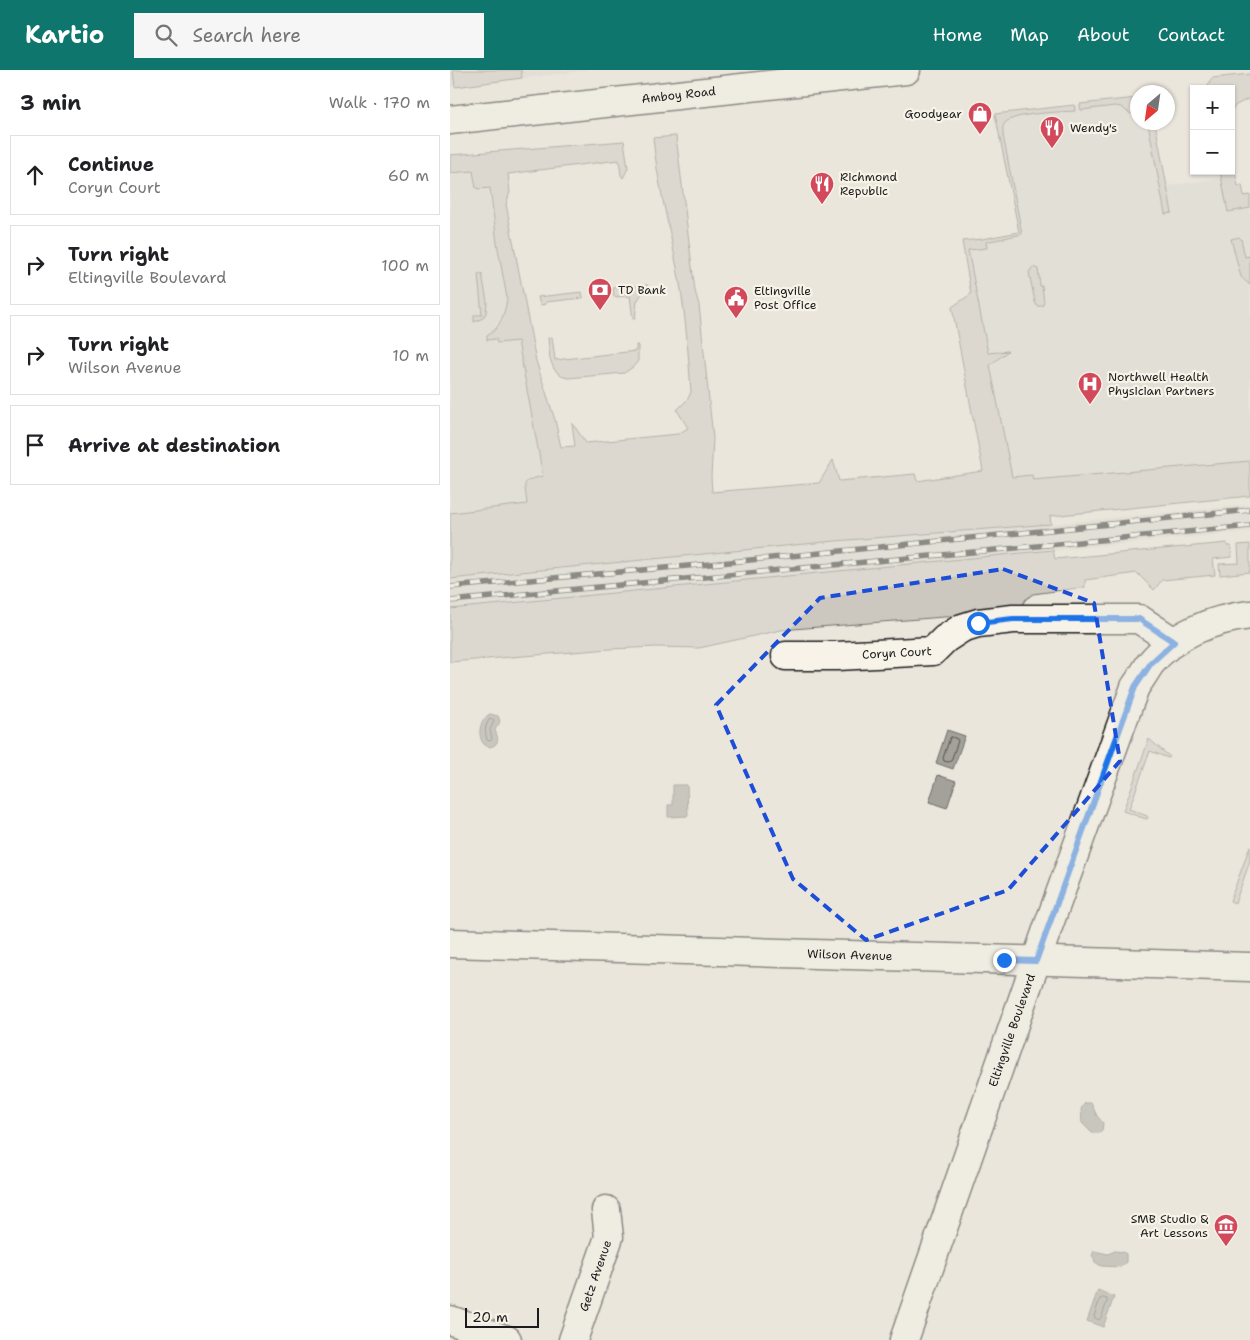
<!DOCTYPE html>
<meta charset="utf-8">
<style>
:root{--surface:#fff;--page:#f6f6f6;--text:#202124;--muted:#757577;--line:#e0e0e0;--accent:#0f766e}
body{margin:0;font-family:"Shantell Sans",sans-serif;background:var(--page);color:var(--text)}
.controls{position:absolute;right:15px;top:15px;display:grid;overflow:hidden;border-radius:0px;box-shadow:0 1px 4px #0004}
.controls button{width:45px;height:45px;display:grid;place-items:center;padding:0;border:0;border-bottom:1px solid var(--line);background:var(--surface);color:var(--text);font:25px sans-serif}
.compass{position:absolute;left:680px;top:15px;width:45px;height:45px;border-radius:50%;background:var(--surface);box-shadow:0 1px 4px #0004;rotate:209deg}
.scale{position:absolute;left:15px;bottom:12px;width:74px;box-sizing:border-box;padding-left:5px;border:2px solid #1c1c1c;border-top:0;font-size:14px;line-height:18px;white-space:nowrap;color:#1c1c1c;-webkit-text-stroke:4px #f7f3e8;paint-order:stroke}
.stop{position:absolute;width:15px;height:15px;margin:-11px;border:4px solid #1a73e8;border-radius:50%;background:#fff}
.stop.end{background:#1a73e8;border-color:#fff;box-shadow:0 1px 5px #0008}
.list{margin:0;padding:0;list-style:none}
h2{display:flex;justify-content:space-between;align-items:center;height:65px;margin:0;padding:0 20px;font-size:21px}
h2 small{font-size:16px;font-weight:400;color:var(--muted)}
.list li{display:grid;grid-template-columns:32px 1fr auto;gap:15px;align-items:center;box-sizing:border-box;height:80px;margin:0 10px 10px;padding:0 10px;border:1px solid var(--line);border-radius:0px}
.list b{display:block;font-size:19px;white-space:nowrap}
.list p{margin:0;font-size:16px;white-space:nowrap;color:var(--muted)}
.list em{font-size:16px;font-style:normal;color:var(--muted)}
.icon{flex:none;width:28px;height:28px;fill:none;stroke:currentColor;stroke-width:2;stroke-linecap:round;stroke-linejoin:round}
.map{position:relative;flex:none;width:800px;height:1270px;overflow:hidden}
header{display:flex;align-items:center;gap:30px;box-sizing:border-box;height:70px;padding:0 25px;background:var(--accent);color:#fff}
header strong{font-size:24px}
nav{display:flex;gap:28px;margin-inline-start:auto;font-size:18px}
.search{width:350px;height:45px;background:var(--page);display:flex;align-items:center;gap:12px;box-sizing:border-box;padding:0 18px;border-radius:0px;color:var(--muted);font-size:19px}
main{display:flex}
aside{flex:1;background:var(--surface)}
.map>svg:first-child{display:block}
.built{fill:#dad7ce}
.green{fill:#ccc8c0;stroke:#74726e}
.water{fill:#a3a19a;stroke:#6d6c68}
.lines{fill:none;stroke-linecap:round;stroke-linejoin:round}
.shore{stroke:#52514e;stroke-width:1}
.minor-casing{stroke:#1c1c1c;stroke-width:31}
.secondary-casing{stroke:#1c1c1c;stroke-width:31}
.minor{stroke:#f7f3e8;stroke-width:28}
.secondary{stroke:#f7f3e8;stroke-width:28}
.rail-casing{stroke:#1c1c1c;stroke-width:5.5}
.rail{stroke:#f7f3e8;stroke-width:4;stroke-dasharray:11;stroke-linecap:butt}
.route{stroke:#1a73e8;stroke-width:6}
.marked{fill:none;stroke:#1d4ed8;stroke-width:4;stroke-dasharray:10 6;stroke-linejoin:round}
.labels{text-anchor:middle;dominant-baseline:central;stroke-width:4.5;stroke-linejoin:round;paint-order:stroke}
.street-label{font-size:12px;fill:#1c1c1c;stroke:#f7f3e8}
.poi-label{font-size:12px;fill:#1c1c1c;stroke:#f7f3e8;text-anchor:start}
</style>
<header>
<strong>Kartio</strong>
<div class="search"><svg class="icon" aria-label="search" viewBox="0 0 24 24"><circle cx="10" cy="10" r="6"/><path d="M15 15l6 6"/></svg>Search here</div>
<nav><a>Home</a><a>Map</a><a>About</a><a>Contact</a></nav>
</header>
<main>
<aside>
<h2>3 min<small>Walk · 170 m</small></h2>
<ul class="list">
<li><svg class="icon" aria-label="ahead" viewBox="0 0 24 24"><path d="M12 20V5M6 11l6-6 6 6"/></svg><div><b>Continue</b><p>Coryn Court</p></div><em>60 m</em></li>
<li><svg class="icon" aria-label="right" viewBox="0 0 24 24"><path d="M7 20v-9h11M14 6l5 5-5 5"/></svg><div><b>Turn right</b><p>Eltingville Boulevard</p></div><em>100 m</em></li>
<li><svg class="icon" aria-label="right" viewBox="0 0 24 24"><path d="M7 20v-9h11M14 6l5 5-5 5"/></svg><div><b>Turn right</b><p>Wilson Avenue</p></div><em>10 m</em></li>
<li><svg class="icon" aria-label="arrive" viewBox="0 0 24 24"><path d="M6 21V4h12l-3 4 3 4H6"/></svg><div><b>Arrive at destination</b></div></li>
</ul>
</aside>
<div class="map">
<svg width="800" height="1270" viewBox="0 0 800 1270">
<rect width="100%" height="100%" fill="#eae6dc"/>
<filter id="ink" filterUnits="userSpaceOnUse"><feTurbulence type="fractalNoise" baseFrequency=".02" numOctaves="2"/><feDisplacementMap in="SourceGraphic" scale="10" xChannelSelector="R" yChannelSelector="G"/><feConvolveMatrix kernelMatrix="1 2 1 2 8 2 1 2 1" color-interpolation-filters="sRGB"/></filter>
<g filter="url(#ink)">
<!-- built -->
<g class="built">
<path d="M0,0H139L0,17Z"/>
<path d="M687,28L688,52L705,53L717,116L771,108L779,142L800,138V397L558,418L512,171L532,169L569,162L545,44Z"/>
<path d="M35,82L47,173L57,228L56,237L51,247L37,270L46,269L48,273L68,270L93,406L79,409L76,412L75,418L77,434L0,443V85Z"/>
<path d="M800,435V461L0,539V509L385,471L601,454Z"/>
</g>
<!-- green -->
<g class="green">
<path d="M3,0H71L72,8L5,17Z"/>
<path d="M800,4V28L786,35L781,41V19H758V16L762,8Z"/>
<path d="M687,28V42L681,44L671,37L665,36L631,40L630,34Z"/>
<path d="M624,35L625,41C611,42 563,43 555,53C552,57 553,60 553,65L572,164L536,172L537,178L518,180L538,283L558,281L540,295L562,407L582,405L583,410L800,391V426L600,446L601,454L385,471L0,509V443L77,434C75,411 69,412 93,406L68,271L47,273L46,269L37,270V266C49,260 56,241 57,228L47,173L40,118L29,119L26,118L23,101L0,103V85L174,71L178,98L173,108L171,105L169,90L58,104L60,122L56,134L86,291L105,350L111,377L125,376L122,353L136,373L228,364L238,358L227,340L238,329L241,322C238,279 235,235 226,193C218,151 207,110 203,68L226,66L245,221L249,235L263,368L261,407L262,422L369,413L383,390L389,411L465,404L467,411L533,401L502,237L521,224L512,171L532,169L569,162L545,44Z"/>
<path d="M698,53H705L722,143L715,144Z"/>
<path d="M781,82L788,116L792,115L794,126L800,125V138L778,142L770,101H781Z"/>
<path d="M789,167L791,169L795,187L800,186V215L791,207L781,169Z"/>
<path d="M583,197L588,199L590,216H592L594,233L592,236H587L585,232L579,202Z"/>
<path d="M28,204H32L37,232L36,243L33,248L24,252V245H32Z"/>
<path d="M198,215L187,231L185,249H183L180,226L164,227L163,218Z"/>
<path d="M132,222L133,228L96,232V234L90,235L88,227Z"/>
<path d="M102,267L105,290L186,281V275H188V291L183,297L174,303L118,308L111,306L104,299L100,289L98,268Z"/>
<path d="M777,473V476H781L782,487L763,489L765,505L712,510L704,520L687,503L635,510V517L583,524L575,530L571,538L544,543L331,560L249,578L206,577L160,579L0,592V539L603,480L605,489Z"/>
<path d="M800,474V502L770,505L769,494L789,493L788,475Z"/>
<path d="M699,669L720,687L718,688L700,681L679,739L697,746L698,748L696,749L673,741Z"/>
<path d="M800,776V791L785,833L780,831Z"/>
</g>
<!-- water -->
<g class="water">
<path d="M40,644L48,646C52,653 48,654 45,660C46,664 49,668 47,672C45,677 37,679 33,673C27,664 30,649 40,644Z"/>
<path d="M497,660L515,666L503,699L486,693Z"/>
<path d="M488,705L506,711L497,738L479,732Z"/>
<path d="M223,715H237L238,746L218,747V735H223Z"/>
<path d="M635,1033H641L647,1046L653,1053L652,1061L650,1063H642L632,1053L631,1039Z"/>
<path d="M644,1181L658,1184L665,1181L673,1182L676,1184V1192L671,1197L651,1196L645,1192L644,1188L642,1186Z"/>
<path d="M648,1220L664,1227L653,1257L637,1251Z"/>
</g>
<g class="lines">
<!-- shore -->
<g class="shore">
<path d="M40,649H43L44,651L40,660L42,669L40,671L37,670C35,662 34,656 40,649Z"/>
<path d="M502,667L507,669L508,671L501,691L498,692L494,691L493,688L500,668Z"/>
<path d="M653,1228L657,1229V1232L651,1248L649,1250L645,1248L644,1246L650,1229Z"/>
</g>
<defs>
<g id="minor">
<path id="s1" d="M336,586H387L483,581L495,569L512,558L528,553L563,549H689L724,572"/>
<path id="s2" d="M0,873L800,897"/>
<path d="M0,1250L57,1270"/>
<path id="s3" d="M123,1270L159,1167L156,1140"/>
<path id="s4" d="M454,1270L599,854L685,617C690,610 695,602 700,594C724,564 763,549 800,545"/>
</g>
<g id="secondary">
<path id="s5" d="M0,50L456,0"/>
</g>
</defs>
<!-- minor casing -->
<use href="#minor" class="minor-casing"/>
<!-- secondary casing -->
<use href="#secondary" class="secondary-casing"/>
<!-- minor -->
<use href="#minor" class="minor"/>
<!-- secondary -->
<use href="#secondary" class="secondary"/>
<defs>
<g id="rail">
<path d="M0,517L260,494L800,440"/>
<path d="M0,531L800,456"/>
</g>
</defs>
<!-- rail casing -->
<use href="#rail" class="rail-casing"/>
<!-- rail -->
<use href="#rail" class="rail"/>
</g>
</g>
<g class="lines" filter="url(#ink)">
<!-- route -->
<path class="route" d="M528,553L563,549H689L724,572L701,593L685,617L586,891L554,890"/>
</g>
<!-- marked area -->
<path d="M0 0H800V1270H0ZM553,499L644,533L670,691L558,820L416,870L343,809L266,635L370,528Z" fill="#eae6dc" fill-opacity=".55" fill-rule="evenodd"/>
<path class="marked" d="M553,499L644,533L670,691L558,820L416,870L343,809L266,635L370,528Z"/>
<!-- icons -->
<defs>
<symbol id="shop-pin" viewBox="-11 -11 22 30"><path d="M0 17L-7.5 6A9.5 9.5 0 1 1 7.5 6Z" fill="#d1495b" stroke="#f7f3e8"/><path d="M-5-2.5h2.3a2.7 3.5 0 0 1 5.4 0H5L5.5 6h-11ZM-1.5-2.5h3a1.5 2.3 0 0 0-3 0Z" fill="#fff"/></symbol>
<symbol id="restaurant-pin" viewBox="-11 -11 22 30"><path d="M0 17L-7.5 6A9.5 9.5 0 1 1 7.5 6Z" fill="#d1495b" stroke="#f7f3e8"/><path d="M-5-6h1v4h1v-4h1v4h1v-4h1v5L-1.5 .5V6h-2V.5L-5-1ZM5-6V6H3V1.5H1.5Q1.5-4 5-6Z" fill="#fff"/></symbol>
<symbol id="bank-pin" viewBox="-11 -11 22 30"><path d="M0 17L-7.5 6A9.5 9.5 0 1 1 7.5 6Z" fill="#d1495b" stroke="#f7f3e8"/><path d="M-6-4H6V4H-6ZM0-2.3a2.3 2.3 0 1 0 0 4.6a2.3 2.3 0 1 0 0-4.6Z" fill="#fff"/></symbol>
<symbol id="civic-pin" viewBox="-11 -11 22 30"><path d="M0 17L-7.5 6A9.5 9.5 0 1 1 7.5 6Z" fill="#d1495b" stroke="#f7f3e8"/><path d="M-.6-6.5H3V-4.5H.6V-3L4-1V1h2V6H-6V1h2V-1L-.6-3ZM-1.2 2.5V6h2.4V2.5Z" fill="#fff"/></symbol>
<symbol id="hospital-pin" viewBox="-11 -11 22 30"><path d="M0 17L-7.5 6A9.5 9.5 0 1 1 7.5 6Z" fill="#d1495b" stroke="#f7f3e8"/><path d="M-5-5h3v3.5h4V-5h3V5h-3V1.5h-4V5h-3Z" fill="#fff"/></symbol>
<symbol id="museum-pin" viewBox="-11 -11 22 30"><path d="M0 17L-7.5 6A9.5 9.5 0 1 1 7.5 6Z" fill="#d1495b" stroke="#f7f3e8"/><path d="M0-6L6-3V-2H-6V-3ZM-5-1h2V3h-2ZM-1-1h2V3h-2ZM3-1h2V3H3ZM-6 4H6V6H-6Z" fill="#fff"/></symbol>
</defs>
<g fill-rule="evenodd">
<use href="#shop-pin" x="516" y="30" width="28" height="38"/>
<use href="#restaurant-pin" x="588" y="44" width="28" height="38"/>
<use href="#restaurant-pin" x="358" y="100" width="28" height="38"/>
<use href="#bank-pin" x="136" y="206" width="28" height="38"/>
<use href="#civic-pin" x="272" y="214" width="28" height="38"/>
<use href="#hospital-pin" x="626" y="300" width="28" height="38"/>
<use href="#museum-pin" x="762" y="1142" width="28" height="38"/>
</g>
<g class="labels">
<!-- street labels -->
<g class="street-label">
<text stroke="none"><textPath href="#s5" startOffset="230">Amboy Road</textPath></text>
<text stroke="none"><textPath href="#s1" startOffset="111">Coryn Court</textPath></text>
<text stroke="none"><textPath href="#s2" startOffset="400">Wilson Avenue</textPath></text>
<text stroke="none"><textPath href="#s4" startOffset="328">Eltingville Boulevard</textPath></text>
<text stroke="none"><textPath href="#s3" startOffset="68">Getz Avenue</textPath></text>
</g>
<!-- poi labels -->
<g class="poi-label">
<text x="512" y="44" text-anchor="end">Goodyear</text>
<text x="620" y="58">Wendy's</text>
<text x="390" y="107">Richmond<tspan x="390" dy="14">Republic</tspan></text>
<text x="168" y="220">TD Bank</text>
<text x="304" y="221">Eltingville<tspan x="304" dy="14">Post Office</tspan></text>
<text x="658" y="307">Northwell Health<tspan x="658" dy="14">Physician Partners</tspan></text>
<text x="758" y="1149" text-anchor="end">SMB Studio &amp;<tspan x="758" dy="14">Art Lessons</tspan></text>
</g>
</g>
</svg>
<div class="controls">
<button>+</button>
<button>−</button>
</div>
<svg class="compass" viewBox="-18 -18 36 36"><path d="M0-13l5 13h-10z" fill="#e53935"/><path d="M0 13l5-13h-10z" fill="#757577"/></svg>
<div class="scale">20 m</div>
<div class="stop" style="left:528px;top:553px"></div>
<div class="stop end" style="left:554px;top:890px"></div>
</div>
</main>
